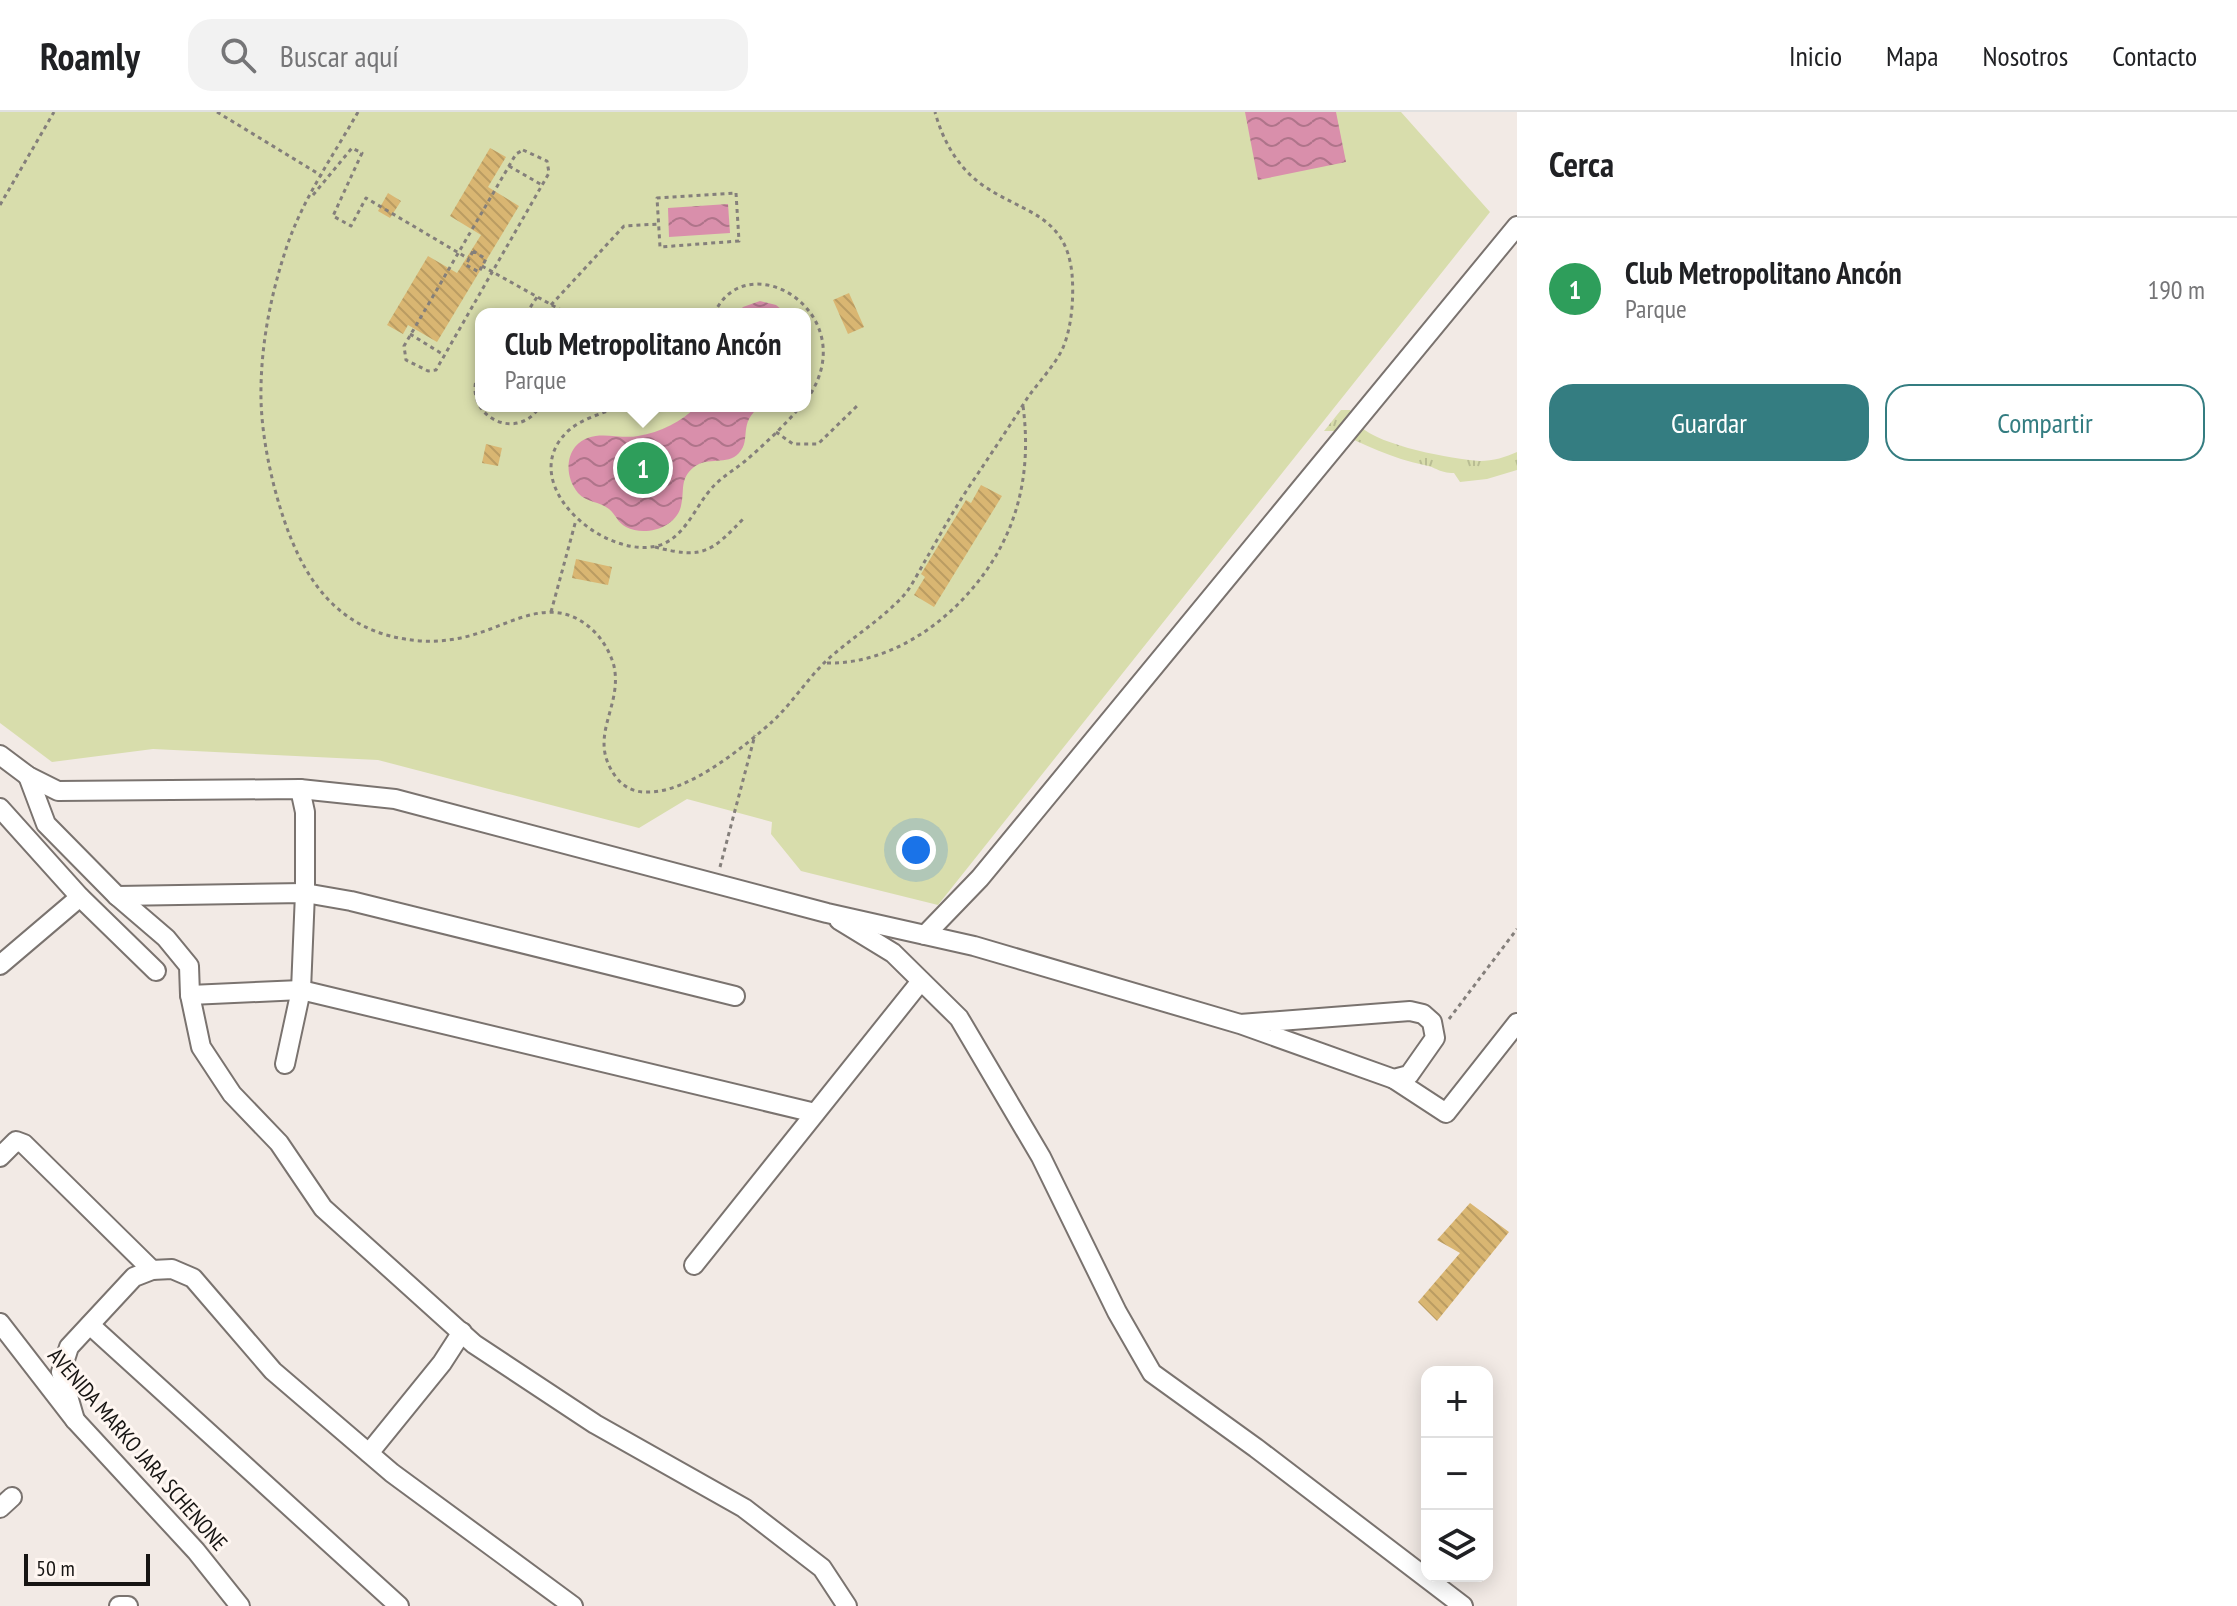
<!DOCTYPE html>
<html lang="es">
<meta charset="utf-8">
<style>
:root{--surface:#fff;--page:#f2f2f2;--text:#202124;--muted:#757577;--line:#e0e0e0;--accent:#347d81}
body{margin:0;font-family:"PT Sans Narrow",sans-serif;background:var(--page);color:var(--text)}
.controls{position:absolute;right:24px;bottom:24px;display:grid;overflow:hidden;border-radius:16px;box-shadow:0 4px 20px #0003}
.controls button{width:72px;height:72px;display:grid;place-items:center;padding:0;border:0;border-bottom:2px solid var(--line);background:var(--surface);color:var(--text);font:40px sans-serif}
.scale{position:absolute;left:24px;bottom:20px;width:126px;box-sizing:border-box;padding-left:8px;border:4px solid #171513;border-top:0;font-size:22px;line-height:28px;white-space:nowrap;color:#171513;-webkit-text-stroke:6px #fff7f2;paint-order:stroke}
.you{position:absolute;left:916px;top:738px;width:28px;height:28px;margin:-20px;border:6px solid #fff;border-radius:50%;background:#1a73e8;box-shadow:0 0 0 12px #1a73e833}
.badge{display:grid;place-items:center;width:52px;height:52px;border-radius:50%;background:var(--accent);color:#fff;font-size:26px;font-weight:700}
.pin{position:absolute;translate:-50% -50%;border:4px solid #fff;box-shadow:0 2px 8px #0006}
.popup{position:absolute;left:475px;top:196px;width:336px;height:104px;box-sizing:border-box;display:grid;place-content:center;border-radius:16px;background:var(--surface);filter:drop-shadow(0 2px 6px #0005);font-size:26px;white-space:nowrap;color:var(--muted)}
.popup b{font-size:30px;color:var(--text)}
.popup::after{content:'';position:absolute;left:50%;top:100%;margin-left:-16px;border:16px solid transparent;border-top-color:var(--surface)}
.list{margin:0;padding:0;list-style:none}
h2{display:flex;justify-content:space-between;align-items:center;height:104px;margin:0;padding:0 32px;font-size:34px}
h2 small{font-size:26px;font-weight:400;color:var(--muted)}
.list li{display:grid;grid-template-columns:52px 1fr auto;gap:24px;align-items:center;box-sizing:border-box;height:144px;padding:0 32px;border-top:2px solid var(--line)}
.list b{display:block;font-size:30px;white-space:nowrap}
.list p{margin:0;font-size:26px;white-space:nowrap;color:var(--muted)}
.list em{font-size:26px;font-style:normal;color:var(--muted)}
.actions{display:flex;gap:16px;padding:24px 32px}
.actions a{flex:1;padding:18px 0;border:2px solid var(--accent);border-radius:24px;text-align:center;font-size:28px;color:var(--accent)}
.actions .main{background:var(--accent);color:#fff}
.icon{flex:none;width:44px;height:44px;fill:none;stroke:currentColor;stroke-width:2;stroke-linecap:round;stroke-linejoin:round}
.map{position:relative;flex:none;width:1517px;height:1494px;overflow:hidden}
header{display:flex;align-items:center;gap:48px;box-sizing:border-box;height:112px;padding:0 40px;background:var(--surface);border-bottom:2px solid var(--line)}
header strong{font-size:38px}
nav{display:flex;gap:44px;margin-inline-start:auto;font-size:28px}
.search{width:560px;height:72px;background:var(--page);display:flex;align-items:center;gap:20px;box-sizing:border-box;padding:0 28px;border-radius:24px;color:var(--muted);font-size:30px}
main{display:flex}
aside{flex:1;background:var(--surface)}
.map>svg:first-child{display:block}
.grass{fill:url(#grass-tufts)}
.park{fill:#d8ddac;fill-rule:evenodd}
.water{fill:url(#water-waves)}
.building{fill:url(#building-back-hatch)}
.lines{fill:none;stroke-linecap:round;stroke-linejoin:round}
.minor-casing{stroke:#7a736f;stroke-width:22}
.path{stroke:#847f7b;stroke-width:3;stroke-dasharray:4 4;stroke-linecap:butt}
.minor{stroke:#fff;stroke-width:18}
.labels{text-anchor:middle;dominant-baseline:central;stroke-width:6;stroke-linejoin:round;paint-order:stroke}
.street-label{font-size:22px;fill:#171513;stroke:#fff7f2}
</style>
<header>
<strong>Roamly</strong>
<div class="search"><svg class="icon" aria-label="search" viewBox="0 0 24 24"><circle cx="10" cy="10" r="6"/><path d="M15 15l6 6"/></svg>Buscar aquí</div>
<nav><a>Inicio</a><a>Mapa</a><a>Nosotros</a><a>Contacto</a></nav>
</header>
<main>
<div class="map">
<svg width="1517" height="1494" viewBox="0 0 1517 1494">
<defs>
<pattern id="grass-tufts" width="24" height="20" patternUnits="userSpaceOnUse" patternTransform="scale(2)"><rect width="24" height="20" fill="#d8ddac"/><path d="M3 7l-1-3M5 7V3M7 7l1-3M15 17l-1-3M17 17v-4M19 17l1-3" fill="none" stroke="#b9bd93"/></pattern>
<pattern id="water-waves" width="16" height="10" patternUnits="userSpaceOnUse" patternTransform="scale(2)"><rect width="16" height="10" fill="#d98fab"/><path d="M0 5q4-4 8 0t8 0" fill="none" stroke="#af748a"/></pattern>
<pattern id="building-back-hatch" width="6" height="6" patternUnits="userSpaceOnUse" patternTransform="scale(2)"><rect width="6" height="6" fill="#d9b672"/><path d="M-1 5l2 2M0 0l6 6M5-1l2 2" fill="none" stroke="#ba9c62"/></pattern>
</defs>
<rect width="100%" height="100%" fill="#f2eae5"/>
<!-- grass -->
<path class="grass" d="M1341,298H1350C1353,303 1356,310 1360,314C1380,334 1452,347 1480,349C1493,349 1506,345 1517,340V358L1487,367L1460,370L1454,361C1439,361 1436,355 1424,353C1393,347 1364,332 1334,319H1324Z"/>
<!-- park -->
<path class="park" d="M0,0H1401L1490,100L938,793L801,759L771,722L772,710L687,687L639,716L378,648L153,637L52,650L0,611ZM481,202H805V294H481Z"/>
<!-- water -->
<g class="water">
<path d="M1245,0H1336L1346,50L1258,68Z"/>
<path d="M728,92L730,121L669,125L668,96Z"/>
<path d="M760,189L776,193L787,202H736L743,195Z"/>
<path d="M697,294H761C737,311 752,327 739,341C727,354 708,344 694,355C679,367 685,378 681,394C676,416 645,425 626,415C618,411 616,403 609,397C599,389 587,391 578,381C567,368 565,348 575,335C592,315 617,328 638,324C661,320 681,310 697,294Z"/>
</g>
<!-- building -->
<g class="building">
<path d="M490,36L506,45L488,75L519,94L437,230L408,213L403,222L387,213L428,144L457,161L481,123L450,104Z"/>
<path d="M388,81L401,89L390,106L378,99Z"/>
<path d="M849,181L864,215L848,222L833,188Z"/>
<path d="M486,332L502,336L498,354L482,351Z"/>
<path d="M981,373L1002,384L934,495L914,483L925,465L921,462L966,388L971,391Z"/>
<path d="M576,447L612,455L608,473L572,466Z"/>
<path d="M1470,1091L1509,1120L1437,1209L1418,1190L1460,1141L1437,1128Z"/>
</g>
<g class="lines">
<defs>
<g id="minor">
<path d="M0,643L28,664L58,679L300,677L395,687L827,801L974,834L1240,912L1394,967L1409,963L1435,926L1432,910L1423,902L1410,899L1240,912"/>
<path d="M28,664L46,712L117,784L166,826L189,854L190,883L201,935L232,982L279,1031L323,1096L474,1232L595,1312L744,1396L822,1456L847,1494"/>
<path d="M0,696L80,785L156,859"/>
<path d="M117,784L305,781L351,789L735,884"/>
<path d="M839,808L893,841L959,906L1041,1045L1117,1200L1152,1261L1256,1336L1463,1494"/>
<path d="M925,823L980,766L1517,114"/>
<path d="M0,853L80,785"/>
<path d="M190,883L301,878L815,1001"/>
<path d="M285,952L301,878L305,781V700L300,677"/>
<path d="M1394,967L1446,1001L1517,911"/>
<path d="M0,1045L16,1029L24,1032L152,1158"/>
<path d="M694,1153L921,869"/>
<path d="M0,1211L75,1308L196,1439L240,1494"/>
<path d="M90,1213L399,1494"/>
<path d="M75,1308L61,1260L69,1235L134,1165L152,1158L172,1157L193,1166L273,1259L392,1361L573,1494"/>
<path d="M369,1341L442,1251L462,1220"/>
<path d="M0,1396L12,1385"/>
<path d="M119,1494H128"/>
</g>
</defs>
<!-- minor casing -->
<use href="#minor" class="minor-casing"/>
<!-- path -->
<g class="path">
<path d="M217,0L322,64"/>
<path d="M358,0C333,44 302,88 286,137C270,185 260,237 261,289C262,318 267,346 274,374C295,454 329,523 422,529C442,530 461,527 479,521C516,509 552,485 588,514C600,523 610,539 614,554C623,596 586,625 616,665C624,676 636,681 649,680C689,680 744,635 773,609C792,591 806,569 824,551C849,527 882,508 905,482C913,472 919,459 925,449C941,421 957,392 975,366C993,339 1011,312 1028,285C1039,270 1053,255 1062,238C1072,216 1074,185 1072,162C1066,101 1021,101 981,72C957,54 943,29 935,0"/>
<path d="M523,38L547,49L549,61L436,258L428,259L406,248L404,234L516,42Z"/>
<path d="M509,54L542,73"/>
<path d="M736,81L739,129L660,135L657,86Z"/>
<path d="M313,83L352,36L362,41L333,104L351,114L366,86L469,147"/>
<path d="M0,93L54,0"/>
<path d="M473,139L486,147L479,160L466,153Z"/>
<path d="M482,154L568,202"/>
<path d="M551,193L624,114L659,112"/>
<path d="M526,202L537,185"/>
<path d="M714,202C747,128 869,204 805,290"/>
<path d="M410,222L444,243"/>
<path d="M481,256C456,300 516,334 540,294"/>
<path d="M621,294C604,301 579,307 566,321C514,374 610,453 663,432C684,423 694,399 707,382C718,367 730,361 744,350C764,333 784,314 801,294"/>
<path d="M776,320L793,332H818L857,294"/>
<path d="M655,435C705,448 712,439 745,405"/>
<path d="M551,500L576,408"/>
<path d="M827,551C909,553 989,480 1014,404C1026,369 1028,331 1023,294"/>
<path d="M720,755L755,623"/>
<path d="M1449,907L1517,817"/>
</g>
<!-- minor -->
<use href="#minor" class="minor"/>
</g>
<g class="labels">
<!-- street labels -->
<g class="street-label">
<text transform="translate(138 1337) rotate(49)">AVENIDA MARKO JARA SCHENONE</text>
</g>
</g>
</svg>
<div class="controls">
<button>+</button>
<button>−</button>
<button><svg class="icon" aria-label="layers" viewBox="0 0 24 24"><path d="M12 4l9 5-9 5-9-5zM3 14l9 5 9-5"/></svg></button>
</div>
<div class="scale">50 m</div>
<div class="you"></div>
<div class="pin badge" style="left:643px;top:356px;background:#2e9e5b">1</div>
<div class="popup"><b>Club Metropolitano Ancón</b>Parque</div>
</div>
<aside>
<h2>Cerca<small></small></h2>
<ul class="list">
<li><span class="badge" style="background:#2e9e5b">1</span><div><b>Club Metropolitano Ancón</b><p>Parque</p></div><em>190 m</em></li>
</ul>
<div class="actions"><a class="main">Guardar</a><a>Compartir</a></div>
</aside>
</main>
